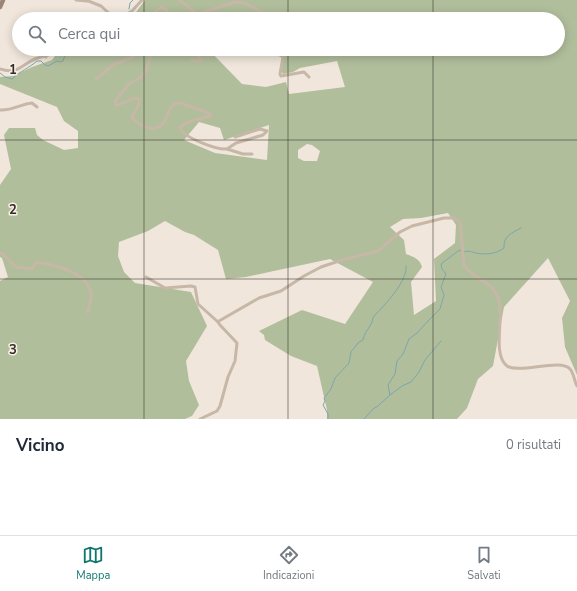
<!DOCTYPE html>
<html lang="it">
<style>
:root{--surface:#fff;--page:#f6f6f7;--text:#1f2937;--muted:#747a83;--line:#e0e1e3;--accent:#0f766e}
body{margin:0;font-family:"Nunito Sans",sans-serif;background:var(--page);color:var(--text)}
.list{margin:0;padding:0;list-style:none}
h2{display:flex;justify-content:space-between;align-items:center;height:52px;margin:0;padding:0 16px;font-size:17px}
h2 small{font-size:13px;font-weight:400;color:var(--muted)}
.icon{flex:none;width:22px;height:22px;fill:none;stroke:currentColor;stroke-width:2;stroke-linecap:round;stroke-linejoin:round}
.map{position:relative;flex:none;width:577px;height:419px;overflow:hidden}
.search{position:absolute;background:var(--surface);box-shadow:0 2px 10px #0003;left:12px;right:12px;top:12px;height:44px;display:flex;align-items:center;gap:10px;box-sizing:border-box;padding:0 14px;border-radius:22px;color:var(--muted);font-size:15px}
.sheet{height:116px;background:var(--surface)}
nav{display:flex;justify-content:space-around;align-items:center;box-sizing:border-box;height:56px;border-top:1px solid var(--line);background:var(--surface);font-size:11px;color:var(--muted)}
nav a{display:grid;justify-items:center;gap:2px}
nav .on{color:var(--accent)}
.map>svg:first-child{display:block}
.green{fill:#b1be9c;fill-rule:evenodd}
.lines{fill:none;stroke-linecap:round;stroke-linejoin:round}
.stream{stroke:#7ba7ab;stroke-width:1}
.street{stroke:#c7b7a7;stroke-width:3}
.secondary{stroke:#9a8679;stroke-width:4.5}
.grid{fill:none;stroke:#342c27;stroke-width:1;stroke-opacity:0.55}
.grid-label{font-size:13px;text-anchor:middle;font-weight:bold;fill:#342c27;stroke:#f8f0e6;stroke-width:3;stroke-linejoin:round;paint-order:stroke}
</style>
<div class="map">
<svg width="577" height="419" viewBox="0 0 577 419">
<rect width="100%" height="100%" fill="#f0e6db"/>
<!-- green -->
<path class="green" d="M145,0H577V375L565,347L562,318L570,301L548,258L504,307L493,366L478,379L467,408L457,419H327V410L317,366L291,356L265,340L264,335L259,331L302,310L345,324L373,282L330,259L246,277L226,279L218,250L194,235L185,232L165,221L148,231L119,242L118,256L124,272L135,283L191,292L207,326L186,361L189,381L199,405L192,416L185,419H0V281L8,277L2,258L0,257V185L11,169L4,135L9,128H35L37,135L43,140L64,150L78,148V131L64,121L57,107L0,84V77L13,76L32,67L52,60L60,49H208L242,84L266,87L286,82L289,94L345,87L337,61L300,68L293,72L283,74L281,71L284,57L282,49H558V19H125L134,15ZM199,122L220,128L224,140L269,125L267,160L215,153L184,140ZM307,144L312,145L320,151L317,161H304L298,158V150ZM448,213L456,225L455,243L434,259L436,301L414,315L411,282L422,267C420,259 414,257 406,254L404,240L390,227L403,219L421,218Z"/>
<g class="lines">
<!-- stream -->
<g class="stream">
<path d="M129,9L130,3L133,0"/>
<path d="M131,19L133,15"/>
<path d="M0,73L5,77L12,79C20,71 29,68 37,61H41L45,65L48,66L57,61L60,62L63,61L67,49"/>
<path d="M464,252C470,250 471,252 476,253C486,255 496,254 504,248C503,236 512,233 521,228"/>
<path d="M390,395L402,386L411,382L419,372L425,360L441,341"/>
<path d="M328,419V414L323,405L325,401L324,398L331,389L335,378L349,363L351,352L355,347L358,343L363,340C364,333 368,330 371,324C373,322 372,318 374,316C384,306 408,281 406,266"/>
<path d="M364,419L373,409L378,406L390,395L388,385L395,374L397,361L403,354L409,339L417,333L429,320L440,309L444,295L441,287L446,274L442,269L441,264L458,251L461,250"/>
</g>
<!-- street -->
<g class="street">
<path d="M76,0L87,1"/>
<path d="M86,0L101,6L115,19"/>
<path d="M179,0C188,4 189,10 197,14L236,2L244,3L264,13L268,19"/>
<path d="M68,18L70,19"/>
<path d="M104,19L113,17"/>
<path d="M118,19L132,11L142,0"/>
<path d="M148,19L149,16L152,15L161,7C166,8 170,14 171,19"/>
<path d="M40,49L46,57"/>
<path d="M152,49L147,69L141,77L128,85L115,101L116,105C124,104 129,99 137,98L139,99C141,107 133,110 132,118C141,126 156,135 165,121C169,113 169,103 180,103L209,113L211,116C202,119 186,120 180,128C184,138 217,150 227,149L236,143L263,135L267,131L260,129L235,137"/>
<path d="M253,49C262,55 274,50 283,57L280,74L281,76L304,72L309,77"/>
<path d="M192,60L199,61L201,60L193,49"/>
<path d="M0,69C17,75 21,65 35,59C45,55 50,57 58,49"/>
<path d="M96,79L113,65L133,57L138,49"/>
<path d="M0,110C12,111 21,104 32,103L37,107"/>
<path d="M227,149L243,154H252"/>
<path d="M0,253L3,254L16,267L32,269L36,262C54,265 86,271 91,293C92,298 89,306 88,312"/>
<path d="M146,277L165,288L191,286L195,287L198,304L218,322"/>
<path d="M200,419L217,411L220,406L228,377L235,361L237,343L220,325L218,322L219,321L259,298L281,291L304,276L321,267L342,260L378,251L400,232L412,226L444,218H454L460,222L464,265C475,282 494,280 499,301C504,318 492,354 507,366C519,374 561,358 570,369C574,373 574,381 577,386"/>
</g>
<!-- secondary -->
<path class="secondary" d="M0,7L3,0"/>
</g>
<!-- grid -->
<path class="grid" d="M144,0V19M288,0V19M433,0V19M144,49V419M288,49V419M433,49V419M0,140H577M0,279H577"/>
<g class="grid-label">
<text x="13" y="74">1</text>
<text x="13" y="214">2</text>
<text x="13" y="354">3</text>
</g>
</svg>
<div class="search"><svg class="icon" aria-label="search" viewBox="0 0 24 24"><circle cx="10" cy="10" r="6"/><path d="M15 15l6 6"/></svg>Cerca qui</div>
</div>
<section class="sheet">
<h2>Vicino<small>0 risultati</small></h2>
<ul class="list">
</ul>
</section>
<nav>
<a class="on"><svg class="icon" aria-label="map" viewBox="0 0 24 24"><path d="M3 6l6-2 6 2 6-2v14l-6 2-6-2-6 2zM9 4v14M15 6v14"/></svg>Mappa</a>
<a><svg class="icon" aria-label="directions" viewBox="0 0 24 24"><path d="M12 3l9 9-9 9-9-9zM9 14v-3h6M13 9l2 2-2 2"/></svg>Indicazioni</a>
<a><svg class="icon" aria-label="saved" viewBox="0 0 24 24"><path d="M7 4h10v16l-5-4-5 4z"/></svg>Salvati</a>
</nav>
